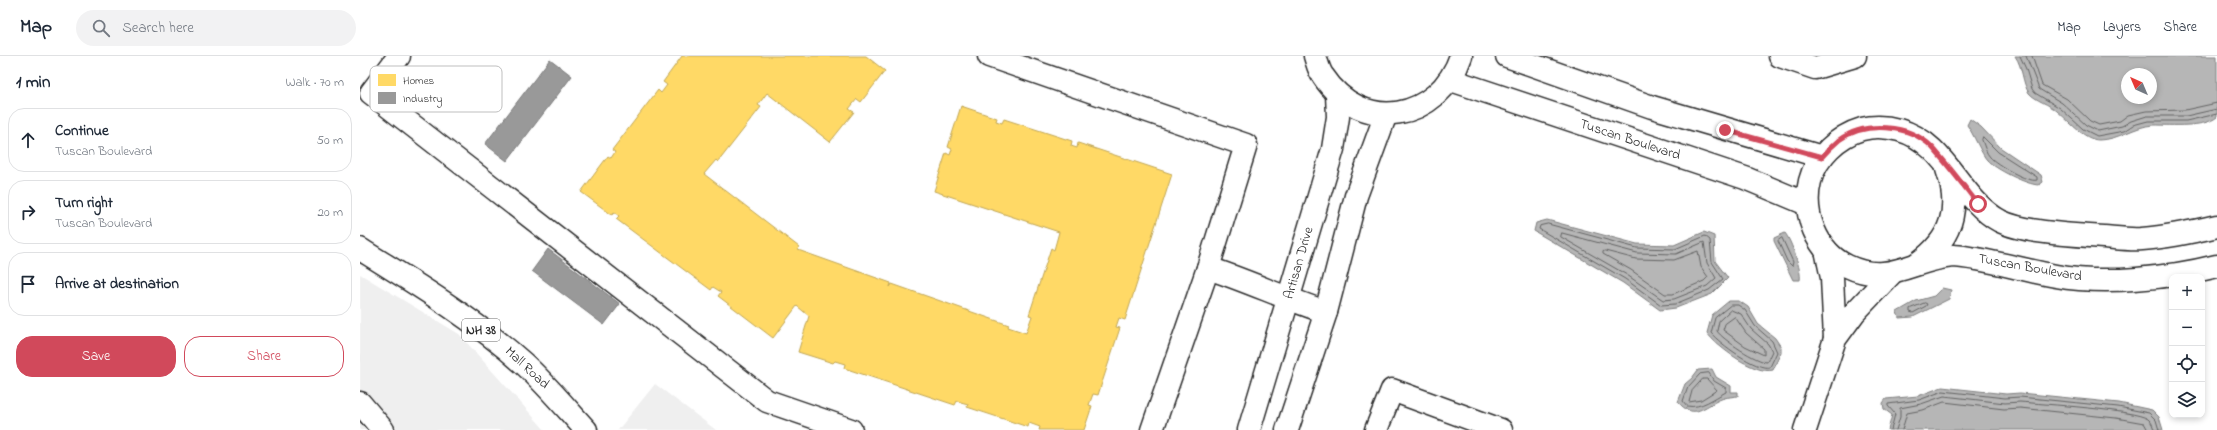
<!DOCTYPE html>
<meta charset="utf-8">
<style>
:root{--surface:#fff;--page:#f2f2f3;--text:#1f2937;--muted:#747a83;--line:#e0e1e3;--accent:#d1495b}
body{margin:0;font-family:"Indie Flower",sans-serif;background:var(--page);color:var(--text)}
.controls{position:absolute;right:12px;bottom:12px;display:grid;overflow:hidden;border-radius:8px;box-shadow:0 2px 6px #0003}
.controls button{width:36px;height:36px;display:grid;place-items:center;padding:0;border:0;border-bottom:1px solid var(--line);background:var(--surface);color:var(--text);font:20px sans-serif}
.compass{position:absolute;left:1761px;top:12px;width:36px;height:36px;border-radius:50%;background:var(--surface);box-shadow:0 2px 6px #0003;rotate:316deg}
.stop{position:absolute;width:12px;height:12px;margin:-9px;border:3px solid #d1495b;border-radius:50%;background:#fff}
.stop.end{background:#d1495b;border-color:#fff;box-shadow:0 1px 4px #0008}
.list{margin:0;padding:0;list-style:none}
h2{display:flex;justify-content:space-between;align-items:center;height:52px;margin:0;padding:0 16px;font-size:17px}
h2 small{font-size:13px;font-weight:400;color:var(--muted)}
.list li{display:grid;grid-template-columns:26px 1fr auto;gap:12px;align-items:center;box-sizing:border-box;height:64px;margin:0 8px 8px;padding:0 8px;border:1px solid var(--line);border-radius:16px}
.list b{display:block;font-size:15px;white-space:nowrap}
.list p{margin:0;font-size:13px;white-space:nowrap;color:var(--muted)}
.list em{font-size:13px;font-style:normal;color:var(--muted)}
.actions{display:flex;gap:8px;padding:12px 16px}
.actions a{flex:1;padding:9px 0;border:1px solid var(--accent);border-radius:16px;text-align:center;font-size:14px;color:var(--accent)}
.actions .main{background:var(--accent);color:#fff}
.icon{flex:none;width:22px;height:22px;fill:none;stroke:currentColor;stroke-width:2;stroke-linecap:round;stroke-linejoin:round}
.map{position:relative;flex:none;width:1857px;height:374px;overflow:hidden}
header{display:flex;align-items:center;gap:24px;box-sizing:border-box;height:56px;padding:0 20px;background:var(--surface);border-bottom:1px solid var(--line)}
header strong{font-size:19px}
nav{display:flex;gap:22px;margin-inline-start:auto;font-size:14px}
.search{width:280px;height:36px;background:var(--page);display:flex;align-items:center;gap:10px;box-sizing:border-box;padding:0 14px;border-radius:22px;color:var(--muted);font-size:15px}
main{display:flex}
aside{flex:1;background:var(--surface)}
.map>svg:first-child{display:block}
.built{fill:#efefef}
.water{fill:#b6b6b6;stroke:#7e7e7e;fill-rule:evenodd}
.homes{fill:#ffd966;stroke:#bfa554}
.industry{fill:#999;stroke:#787878}
.lines{fill:none;stroke-linecap:round;stroke-linejoin:round}
.shore{stroke:#636363;stroke-width:1}
.minor-casing{stroke:#2b2b2b;stroke-width:25}
.major-casing{stroke:#2b2b2b;stroke-width:25}
.minor{stroke:#fff;stroke-width:22}
.major{stroke:#fff;stroke-width:22}
.route{stroke:#d1495b;stroke-width:5}
.labels{text-anchor:middle;dominant-baseline:central;stroke-width:4;stroke-linejoin:round;paint-order:stroke}
.shield{fill:#fff;stroke:#6b6b6b;stroke-width:1}
.shield-label{font-size:13px;font-weight:bold;fill:#2b2b2b}
.street-label{font-size:14px;fill:#2b2b2b;stroke:#fff}
.key{fill:#fff;stroke:#bfbfbf;stroke-width:1}
.key-label{font-size:11px;fill:#2b2b2b}
</style>
<header>
<strong>Map</strong>
<div class="search"><svg class="icon" aria-label="search" viewBox="0 0 24 24"><circle cx="10" cy="10" r="6"/><path d="M15 15l6 6"/></svg>Search here</div>
<nav><a>Map</a><a>Layers</a><a>Share</a></nav>
</header>
<main>
<aside>
<h2>1 min<small>Walk · 70 m</small></h2>
<ul class="list">
<li><svg class="icon" aria-label="ahead" viewBox="0 0 24 24"><path d="M12 20V5M6 11l6-6 6 6"/></svg><div><b>Continue</b><p>Tuscan Boulevard</p></div><em>50 m</em></li>
<li><svg class="icon" aria-label="right" viewBox="0 0 24 24"><path d="M7 20v-9h11M14 6l5 5-5 5"/></svg><div><b>Turn right</b><p>Tuscan Boulevard</p></div><em>20 m</em></li>
<li><svg class="icon" aria-label="arrive" viewBox="0 0 24 24"><path d="M6 21V4h12l-3 4 3 4H6"/></svg><div><b>Arrive at destination</b></div></li>
</ul>
<div class="actions"><a class="main">Save</a><a>Share</a></div>
</aside>
<div class="map">
<svg width="1857" height="374" viewBox="0 0 1857 374">
<rect width="100%" height="100%" fill="#fff"/>
<filter id="ink" filterUnits="userSpaceOnUse"><feTurbulence type="fractalNoise" baseFrequency=".025" numOctaves="2"/><feDisplacementMap in="SourceGraphic" scale="8" xChannelSelector="R" yChannelSelector="G"/><feConvolveMatrix kernelMatrix="1 2 1 2 8 2 1 2 1" color-interpolation-filters="sRGB"/></filter>
<g filter="url(#ink)">
<!-- built -->
<g class="built">
<path d="M0,218L99,278L185,374H0Z"/>
<path d="M295,328L356,374H258Z"/>
</g>
<!-- water -->
<g class="water">
<path d="M1655,0H1857V61C1844,72 1811,69 1794,69C1774,70 1759,84 1739,84C1724,84 1708,64 1697,55C1689,48 1676,45 1669,37C1662,27 1663,11 1655,0ZM1767,18H1791V42H1767Z"/>
<path d="M1610,63L1621,71L1641,92L1681,119L1683,126L1679,129C1667,129 1635,113 1627,104C1622,99 1613,77 1607,69Z"/>
<path d="M1187,164L1277,188L1314,189L1344,176L1354,180L1355,205L1368,222L1352,238L1316,252L1300,254L1263,227L1174,175L1176,167Z"/>
<path d="M1425,177C1431,184 1442,215 1440,224H1433L1414,185V182Z"/>
<path d="M1582,232L1591,234L1589,243L1553,261L1539,262L1537,256L1556,245L1574,240Z"/>
<path d="M1369,245H1379L1388,251L1398,268L1415,282L1421,291V296L1413,314C1395,319 1357,291 1347,277L1352,259Z"/>
<path d="M1352,313L1356,321L1371,330V336H1378V340C1371,341 1364,341 1357,345C1341,353 1333,363 1318,346L1325,328L1332,322L1338,314Z"/>
<path d="M1582,331L1646,338L1660,337L1759,347L1792,354L1799,361L1803,374H1528L1532,359L1524,353L1523,347L1526,343L1558,340Z"/>
</g>
<!-- homes -->
<path class="homes" d="M322,0H506L525,15L501,46L497,43L489,53L494,56L470,86L407,37L398,49L401,51L358,106L356,104L344,118L439,191L438,194L531,227L530,231L532,228L649,269L648,271L666,277L672,260L669,259L691,192L694,194L699,176L574,135L586,97L590,99L592,93L588,91L601,50L637,62L636,65L642,67L644,63L712,85L711,90L717,92L718,87L812,118L765,264L759,262L756,271L760,272L738,339L733,338L729,349L732,350L724,374H679L680,371L669,367L668,371L607,351L608,348L597,345L595,349L484,312L485,308L475,305L473,307L438,296L449,260L437,250L413,282L358,240L361,236L353,231L351,234L256,163L259,160L254,156L252,159L221,136L248,100L251,102L255,96L252,94L298,34L301,37L307,29L303,26Z"/>
<!-- industry -->
<g class="industry">
<path d="M190,3L212,20L147,105L125,88Z"/>
<path d="M188,193L260,248L244,269L172,215Z"/>
</g>
<g class="lines">
<!-- shore -->
<g class="shore">
<path d="M1660,0L1666,13L1672,33L1675,37L1700,52L1723,73L1737,80L1764,75L1773,69L1788,65H1826L1857,58"/>
<path d="M1666,0L1679,33L1702,47L1726,69L1738,75L1762,70L1771,65L1787,60H1826L1857,53"/>
<path d="M1672,0L1682,29L1707,43L1730,65L1739,69L1760,65L1768,59L1786,55L1825,54L1857,47"/>
<path d="M1623,81L1638,96L1677,121V124C1668,127 1636,108 1630,101C1626,97 1624,89 1622,84Z"/>
<path d="M1188,168L1277,192L1315,193L1345,180L1350,184L1352,206L1363,223L1349,234L1315,248L1301,249L1265,223L1179,173L1180,170Z"/>
<path d="M1202,177L1277,197L1316,198L1344,186L1347,207L1356,222L1347,230L1314,243L1303,244L1267,219L1201,181Z"/>
<path d="M1422,182L1433,206L1432,210L1427,205L1418,185Z"/>
<path d="M1245,195L1276,203L1314,204L1338,195L1341,211L1348,221L1344,225L1313,238H1305L1271,214L1243,198V196Z"/>
<path d="M1565,247L1567,248L1566,250L1553,257L1550,256V253Z"/>
<path d="M1371,249H1378L1385,254L1395,270L1412,285L1417,296L1410,311C1397,315 1359,287 1351,277L1355,262Z"/>
<path d="M1371,254L1381,258L1391,273L1408,288L1412,295L1407,306C1397,306 1363,284 1357,275L1359,265Z"/>
<path d="M1375,261L1386,277L1404,293V299L1385,290L1363,274L1365,268Z"/>
<path d="M1349,317L1354,325L1366,332V336C1354,342 1341,353 1327,350L1323,345L1328,331L1340,318Z"/>
<path d="M1343,323H1347L1357,334L1341,344L1329,346L1332,335Z"/>
<path d="M1531,374L1535,358L1528,350V348L1559,344L1583,335L1645,342L1660,341L1758,351L1789,357L1796,364L1799,374"/>
<path d="M1536,374L1540,361V352L1561,348L1584,340L1645,347L1660,346C1681,348 1776,354 1788,363C1792,366 1793,370 1794,374"/>
<path d="M1542,374L1547,357L1563,354L1584,346L1644,353L1660,352L1756,362L1784,367L1788,374"/>
</g>
<defs>
<g id="minor">
<path d="M39,0L11,37L407,345L491,374"/>
<path d="M629,0L886,89L848,212C888,225 926,243 966,256"/>
<path d="M1420,0L1455,12L1495,0"/>
<path d="M1466,194L1472,222L1475,283"/>
<path d="M0,347L23,374"/>
<path d="M792,374L848,212"/>
<path d="M1016,374L1032,334L1141,374"/>
<path d="M1445,374L1475,283L1494,257L1532,217"/>
</g>
<g id="major">
<path d="M955,0C957,6 959,15 963,20C1002,79 1079,65 1101,0"/>
<path d="M1147,0L1292,51L1462,101"/>
<path d="M1091,24L1385,122L1447,148"/>
<path d="M1857,170C1832,176 1807,181 1782,183C1770,184 1756,182 1744,181C1716,179 1664,177 1640,165C1599,143 1587,87 1539,74C1528,71 1514,70 1502,73C1478,80 1456,101 1450,125C1442,157 1456,195 1487,210C1529,230 1553,203 1593,200C1600,200 1609,202 1617,203C1644,208 1669,215 1696,220C1745,229 1809,222 1857,210"/>
<path d="M0,193C56,228 114,263 163,307C186,328 205,351 226,374"/>
<path d="M1558,207C1592,183 1601,153 1587,113"/>
<path d="M889,374L973,93L978,61L977,38"/>
<path d="M927,374L966,256L996,140L1026,58"/>
</g>
</defs>
<!-- minor casing -->
<use href="#minor" class="minor-casing"/>
<!-- major casing -->
<use href="#major" class="major-casing"/>
<!-- minor -->
<use href="#minor" class="minor"/>
<!-- major -->
<use href="#major" class="major"/>
</g>
</g>
<g class="lines" filter="url(#ink)">
<!-- route -->
<path class="route" d="M1365,74L1462,101C1467,95 1473,89 1479,84C1505,65 1549,68 1572,91C1588,109 1603,129 1618,148"/>
</g>
<g class="labels">
<!-- shield labels -->
<rect class="shield" x="102" y="263" width="38" height="22" rx="3"/>
<g class="shield-label">
<text x="121" y="274">NH 38</text>
</g>
<!-- street labels -->
<g class="street-label">
<text transform="translate(1270 84) rotate(18)">Tuscan Boulevard</text>
<text transform="translate(939 207) rotate(-74)">Artisan Drive</text>
<text transform="translate(1670 212) rotate(10)">Tuscan Boulevard</text>
<text transform="translate(167 312) rotate(43)">Mall Road</text>
</g>
</g>
<!-- legend -->
<rect x="10" y="10" width="132" height="46" rx="6" class="key"/>
<rect x="18" y="18" width="18" height="12" fill="#ffd966"/>
<rect x="18" y="36" width="18" height="12" fill="#999"/>
<g class="key-label">
<text x="43" y="28">Homes</text>
<text x="43" y="46">Industry</text>
</g>
</svg>
<div class="controls">
<button>+</button>
<button>−</button>
<button><svg class="icon" aria-label="locate" viewBox="0 0 24 24"><circle cx="12" cy="12" r="6"/><path d="M12 2v4M12 18v4M2 12h4M18 12h4"/></svg></button>
<button><svg class="icon" aria-label="layers" viewBox="0 0 24 24"><path d="M12 4l9 5-9 5-9-5zM3 14l9 5 9-5"/></svg></button>
</div>
<svg class="compass" viewBox="-18 -18 36 36"><path d="M0-13l5 13h-10z" fill="#e53935"/><path d="M0 13l5-13h-10z" fill="#747a83"/></svg>
<div class="stop" style="left:1618px;top:148px"></div>
<div class="stop end" style="left:1365px;top:74px"></div>
</div>
</main>
